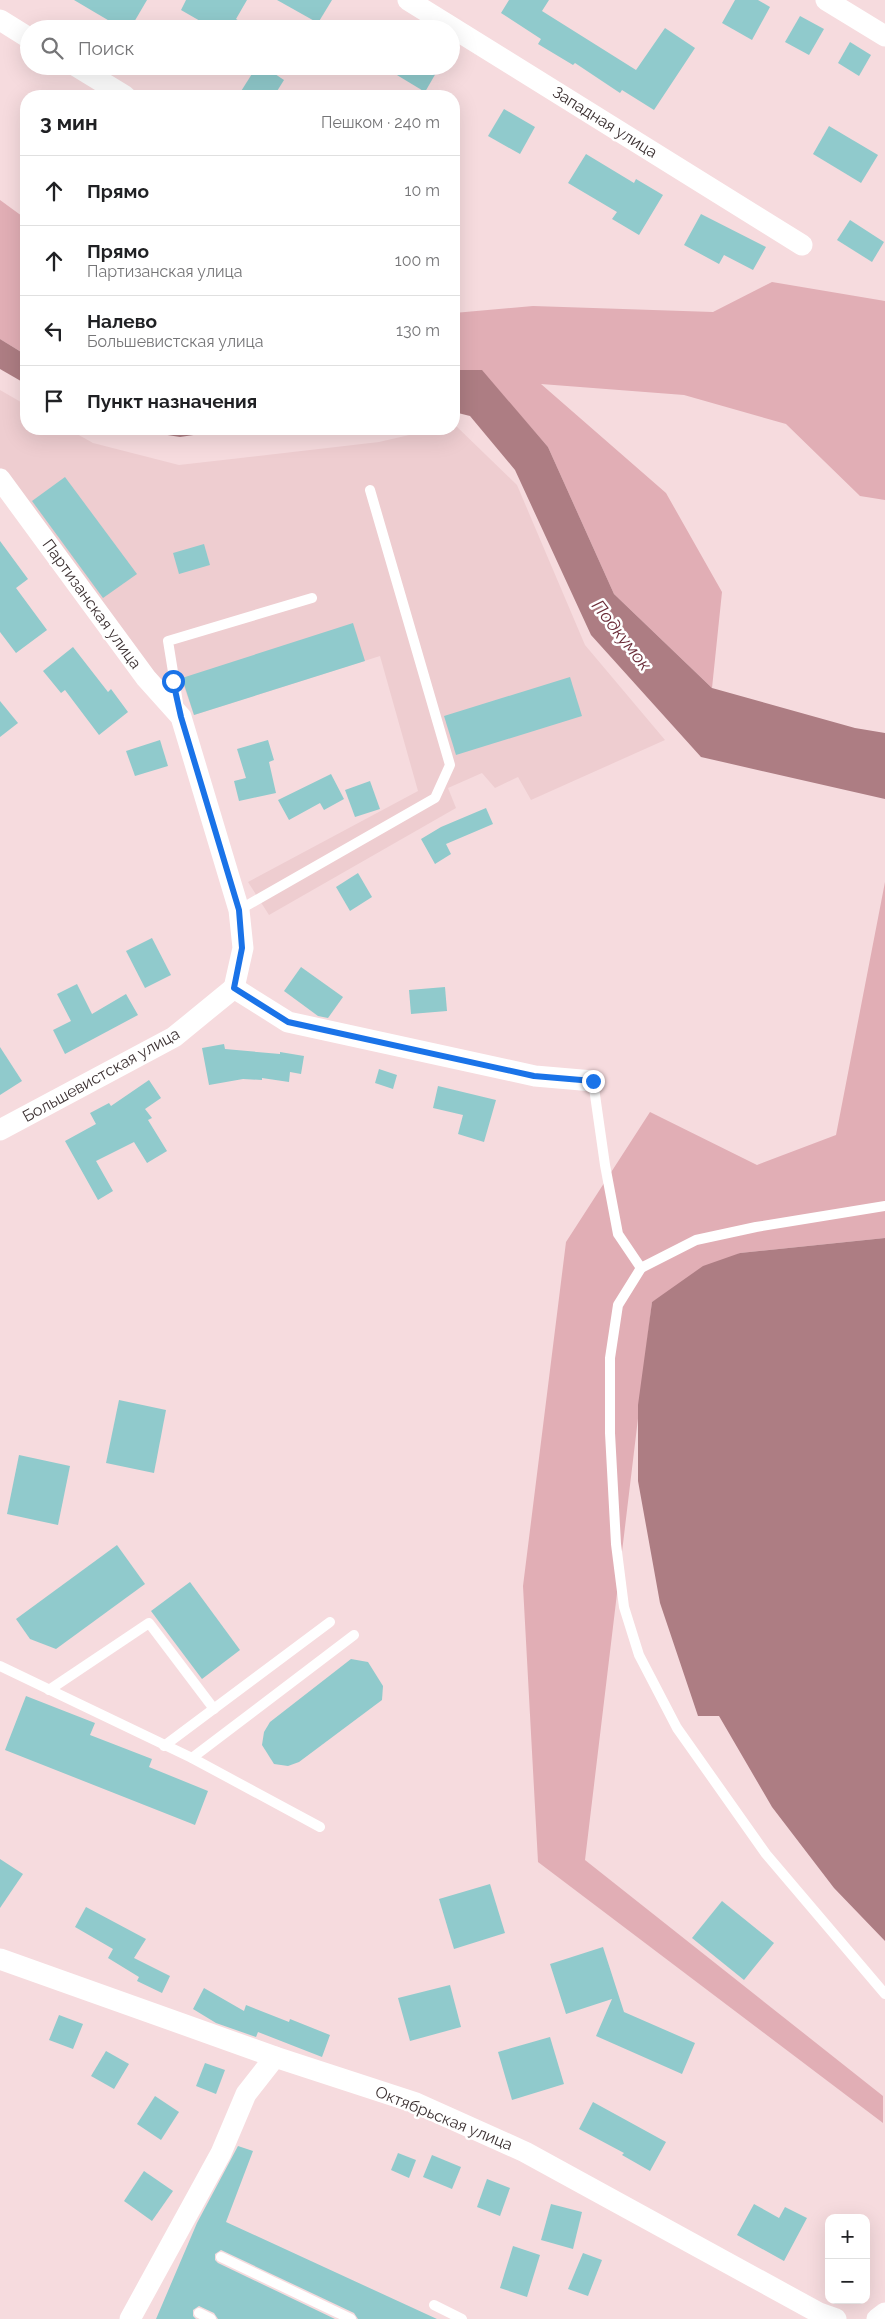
<!DOCTYPE html>
<html lang="ru">
<meta charset="utf-8">
<style>
:root{--surface:#fff;--page:#f2f2f2;--text:#202124;--muted:#757577;--line:#e0e0e0}
body{margin:0;font-family:Raleway,sans-serif;background:var(--page);color:var(--text)}
.controls{position:absolute;right:15px;bottom:15px;display:grid;overflow:hidden;border-radius:10px;box-shadow:0 5px 20px #0002}
.controls button{width:45px;height:45px;display:grid;place-items:center;padding:0;border:0;border-bottom:1px solid var(--line);background:var(--surface);color:var(--text);font:25px sans-serif}
.stop{position:absolute;width:15px;height:15px;margin:-11px;border:4px solid #1a73e8;border-radius:50%;background:#fff}
.stop.end{background:#1a73e8;border-color:#fff;box-shadow:0 1px 5px #0008}
.list{margin:0;padding:0;list-style:none}
h2{display:flex;justify-content:space-between;align-items:center;height:65px;margin:0;padding:0 20px;font-size:21px}
h2 small{font-size:16px;font-weight:400;color:var(--muted)}
.list li{display:grid;grid-template-columns:32px 1fr auto;gap:15px;align-items:center;box-sizing:border-box;height:70px;padding:0 20px;border-top:1px solid var(--line)}
.list b{display:block;font-size:19px;white-space:nowrap}
.list p{margin:0;font-size:16px;white-space:nowrap;color:var(--muted)}
.list em{font-size:16px;font-style:normal;color:var(--muted)}
.icon{flex:none;width:28px;height:28px;fill:none;stroke:currentColor;stroke-width:2;stroke-linecap:round;stroke-linejoin:round}
.map{position:relative;flex:none;width:885px;height:2319px;overflow:hidden}
.search{position:absolute;background:var(--surface);box-shadow:0 5px 20px #0002;left:20px;top:20px;width:440px;height:55px;display:flex;align-items:center;gap:12px;box-sizing:border-box;padding:0 18px;border-radius:28px;color:var(--muted);font-size:19px}
.panel{position:absolute;background:var(--surface);box-shadow:0 5px 20px #0002;left:20px;top:90px;width:440px;height:345px;border-radius:20px}
.map>svg:first-child{display:block}
.built{fill:#eecdd0}
.green{fill:#e1aeb5}
.water{fill:#ad7d83}
.building{fill:#90cacc}
.lines{fill:none;stroke-linecap:round;stroke-linejoin:round}
.lane{stroke:#fff;stroke-width:10}
.street{stroke:#fff;stroke-width:21}
.route{stroke:#1a73e8;stroke-width:6}
.labels{text-anchor:middle;dominant-baseline:central;stroke-width:5;stroke-linejoin:round;paint-order:stroke}
.street-label{font-size:16px;fill:#3d3233;stroke:#fff}
.water-label{font-size:18px;font-style:italic;fill:#6c2d39;stroke:#fff}
</style>
<div class="map">
<svg width="885" height="2319" viewBox="0 0 885 2319">
<rect width="100%" height="100%" fill="#f6dbde"/>
<!-- built -->
<path class="built" d="M0,390L26,405V429H68L93,443L179,465L379,442L435,429H454V424L517,485L585,645L665,740L531,800L518,777L495,788L482,773L448,788L456,808L269,915L248,882L418,791L380,656L194,715L181,678L147,690L0,482Z"/>
<!-- green -->
<g class="green">
<path d="M0,200L26,219V355L0,339Z"/>
<path d="M772,282L885,301V500L860,496L786,424L684,395L541,384L666,493L722,592L712,688L614,594L548,447L482,371L454,370V313L533,306L713,312Z"/>
<path d="M885,882V1238L740,1253L652,1302L585,1860L883,2096V2123L538,1862L523,1586L566,1242L650,1112L757,1165L836,1135Z"/>
</g>
<!-- water -->
<g class="water">
<path d="M0,339L26,355V384L0,369Z"/>
<path d="M454,370H482L548,447L614,594L712,688L855,728L885,733V799L701,757L591,635L515,470L470,416L454,412Z"/>
<path d="M130,429H234L180,437Z"/>
<path d="M885,1238V1941L834,1888L772,1807L719,1716H698L660,1603L638,1481V1405L652,1302L703,1266L740,1253Z"/>
</g>
<!-- building -->
<g class="building">
<path d="M74,0H147L130,29H123Z"/>
<path d="M186,0H247L236,19L252,29H214L181,10Z"/>
<path d="M277,0H332L318,23Z"/>
<path d="M509,0H549L542,11L636,70L665,28L695,48L654,110L622,90L620,93L575,63L573,65L538,44L541,39L501,13Z"/>
<path d="M735,0H758L770,7L752,40L722,23Z"/>
<path d="M800,16L824,29L809,55L785,42Z"/>
<path d="M850,42L871,55L859,76L838,63Z"/>
<path d="M257,66H263L284,80L274,96H238Z"/>
<path d="M382,66H440L425,92Z"/>
<path d="M504,109L535,127L520,154L488,136Z"/>
<path d="M829,126L878,155L861,183L813,154Z"/>
<path d="M586,154L634,183L636,179L663,195L639,235L612,219L617,212L568,183Z"/>
<path d="M701,214L766,247L753,270L724,255L719,264L684,245Z"/>
<path d="M850,220L884,242L872,262L837,240Z"/>
<path d="M65,477L137,574L103,598L32,501Z"/>
<path d="M0,541L28,579L16,588L47,630L16,653L0,632Z"/>
<path d="M204,544L210,565L179,574L173,553Z"/>
<path d="M353,623L365,661L194,715L182,678Z"/>
<path d="M73,647L108,692L111,689L128,712L99,735L65,690L61,693L43,671Z"/>
<path d="M570,677L582,716L456,755L444,716Z"/>
<path d="M0,701L18,723L0,737Z"/>
<path d="M160,740L168,766L135,776L126,751Z"/>
<path d="M268,740L274,760L269,762L276,793L239,801L234,781L246,778L237,749Z"/>
<path d="M331,774L344,799L324,810L320,803L289,820L278,800Z"/>
<path d="M370,781L380,809L355,817L345,790Z"/>
<path d="M486,808L493,824L446,844L451,854L435,864L421,839L441,827Z"/>
<path d="M358,873L372,897L350,911L336,887Z"/>
<path d="M152,938L171,975L145,988L126,951Z"/>
<path d="M301,967L343,997L328,1018L318,1016L284,991Z"/>
<path d="M77,984L92,1014L126,994L138,1015L65,1054L53,1030L71,1021L57,994Z"/>
<path d="M445,987L447,1011L411,1014L409,990Z"/>
<path d="M224,1044L225,1049L280,1054V1052L304,1056L301,1074L290,1072L289,1082L262,1078V1080L243,1079L209,1085L202,1048Z"/>
<path d="M0,1047L22,1081L0,1095Z"/>
<path d="M379,1069L397,1075L393,1089L375,1083Z"/>
<path d="M149,1080L161,1098L145,1109L152,1118L148,1120L167,1151L147,1163L134,1142L96,1161L113,1191L98,1200L65,1141L96,1124L90,1113L109,1103L111,1106Z"/>
<path d="M438,1086L496,1100L484,1142L458,1134L463,1115L433,1108Z"/>
<path d="M119,1400L166,1410L154,1473L106,1463Z"/>
<path d="M19,1455L70,1466L58,1525L7,1514Z"/>
<path d="M117,1545L145,1584L56,1649L30,1639L16,1619Z"/>
<path d="M190,1582L240,1650L202,1679L151,1611Z"/>
<path d="M351,1659L368,1662L383,1686L382,1700L299,1762L288,1766L274,1764L262,1745L264,1732L270,1722Z"/>
<path d="M26,1696L95,1723L90,1735L152,1759L149,1767L208,1791L195,1825L5,1750Z"/>
<path d="M0,1859L23,1874L0,1908Z"/>
<path d="M490,1884L505,1933L454,1949L439,1899Z"/>
<path d="M722,1901L774,1943L744,1980L692,1938Z"/>
<path d="M86,1907L146,1939L134,1958L170,1976L162,1993L137,1981L139,1977L108,1958L113,1949L75,1927Z"/>
<path d="M603,1947L624,2012L695,2043L682,2074L596,2036L612,1999L566,2014L550,1964Z"/>
<path d="M450,1985L461,2027L410,2041L398,1998Z"/>
<path d="M204,1988L244,2011L246,2005L289,2022L290,2019L330,2035L322,2057L258,2032L256,2037L216,2023L193,2009Z"/>
<path d="M59,2015L83,2024L73,2049L49,2040Z"/>
<path d="M550,2037L564,2084L512,2100L498,2052Z"/>
<path d="M106,2051L129,2064L114,2089L91,2076Z"/>
<path d="M205,2063L225,2070L216,2094L196,2086Z"/>
<path d="M155,2096L179,2112L161,2140L137,2124Z"/>
<path d="M593,2102L666,2142L650,2171L622,2155L624,2153L579,2129Z"/>
<path d="M238,2146L253,2151L226,2222L437,2319H358L354,2313L221,2250L215,2254V2260L218,2263L335,2319H218L214,2313L199,2306L193,2310V2316L196,2319H156L197,2223Z"/>
<path d="M398,2153L416,2160L409,2178L391,2170Z"/>
<path d="M432,2155L461,2167L452,2189L423,2177Z"/>
<path d="M144,2171L173,2191L152,2221L124,2201Z"/>
<path d="M487,2179L510,2188L500,2216L477,2207Z"/>
<path d="M551,2204L582,2212L573,2249L541,2240Z"/>
<path d="M754,2204L779,2218L785,2207L807,2218L784,2261L737,2235Z"/>
<path d="M513,2246L540,2255L527,2297L500,2288Z"/>
<path d="M583,2253L602,2260L588,2296L568,2289Z"/>
</g>
<g class="lines">
<!-- lane -->
<g class="lane">
<path d="M179,709L168,641L312,598"/>
<path d="M239,910L435,798L450,765L370,490"/>
<path d="M593,1081L605,1165L618,1234L641,1268"/>
<path d="M885,1206L756,1227L696,1240L641,1268L618,1305L610,1358V1433L616,1544L624,1607L639,1655L677,1728L766,1854L885,1994"/>
<path d="M0,1666L192,1758L320,1827"/>
<path d="M49,1690L149,1623L214,1709"/>
<path d="M164,1746L330,1622"/>
<path d="M192,1758L354,1635"/>
<path d="M221,2257L351,2319"/>
<path d="M434,2305L462,2319"/>
<path d="M199,2313L211,2319"/>
</g>
<!-- street -->
<g class="street">
<path d="M408,0L802,245"/>
<path d="M826,0L885,36"/>
<path d="M0,20L29,38"/>
<path d="M76,66L125,96"/>
<path d="M0,479L146,678L181,717L239,910L243,948L234,988"/>
<path d="M234,988L288,1022L535,1076L593,1081"/>
<path d="M0,1130L174,1037L234,988"/>
<path d="M0,1959L275,2057L416,2103L525,2152L819,2313L836,2319"/>
<path d="M130,2319L221,2153L246,2094L275,2057"/>
<path d="M877,2319L885,2313"/>
</g>
</g>
<g class="lines">
<!-- route -->
<path class="route" d="M173,681L181,717L239,910L242,948L234,988L288,1022L534,1076L593,1081"/>
</g>
<g class="labels">
<!-- street labels -->
<g class="street-label">
<text transform="translate(605 122) rotate(32)">Западная улица</text>
<text transform="translate(92 604) rotate(54)">Партизанская улица</text>
<text transform="translate(101 1075) rotate(-29)">Большевистская улица</text>
<text transform="translate(444 2118) rotate(22)">Октябрьская улица</text>
</g>
<!-- water labels -->
<g class="water-label">
<text transform="translate(622 635) rotate(52)">Подкумок</text>
</g>
</g>
</svg>
<div class="controls">
<button>+</button>
<button>−</button>
</div>
<div class="stop" style="left:173px;top:681px"></div>
<div class="stop end" style="left:593px;top:1081px"></div>
<div class="search"><svg class="icon" aria-label="search" viewBox="0 0 24 24"><circle cx="10" cy="10" r="6"/><path d="M15 15l6 6"/></svg>Поиск</div>
<section class="panel">
<h2>3 мин<small>Пешком · 240 m</small></h2>
<ul class="list">
<li><svg class="icon" aria-label="ahead" viewBox="0 0 24 24"><path d="M12 20V5M6 11l6-6 6 6"/></svg><div><b>Прямо</b></div><em>10 m</em></li>
<li><svg class="icon" aria-label="ahead" viewBox="0 0 24 24"><path d="M12 20V5M6 11l6-6 6 6"/></svg><div><b>Прямо</b><p>Партизанская улица</p></div><em>100 m</em></li>
<li><svg class="icon" aria-label="left" viewBox="0 0 24 24"><path d="M17 20v-9H6M10 6l-5 5 5 5"/></svg><div><b>Налево</b><p>Большевистская улица</p></div><em>130 m</em></li>
<li><svg class="icon" aria-label="arrive" viewBox="0 0 24 24"><path d="M6 21V4h12l-3 4 3 4H6"/></svg><div><b>Пункт назначения</b></div></li>
</ul>
</section>
</div>
